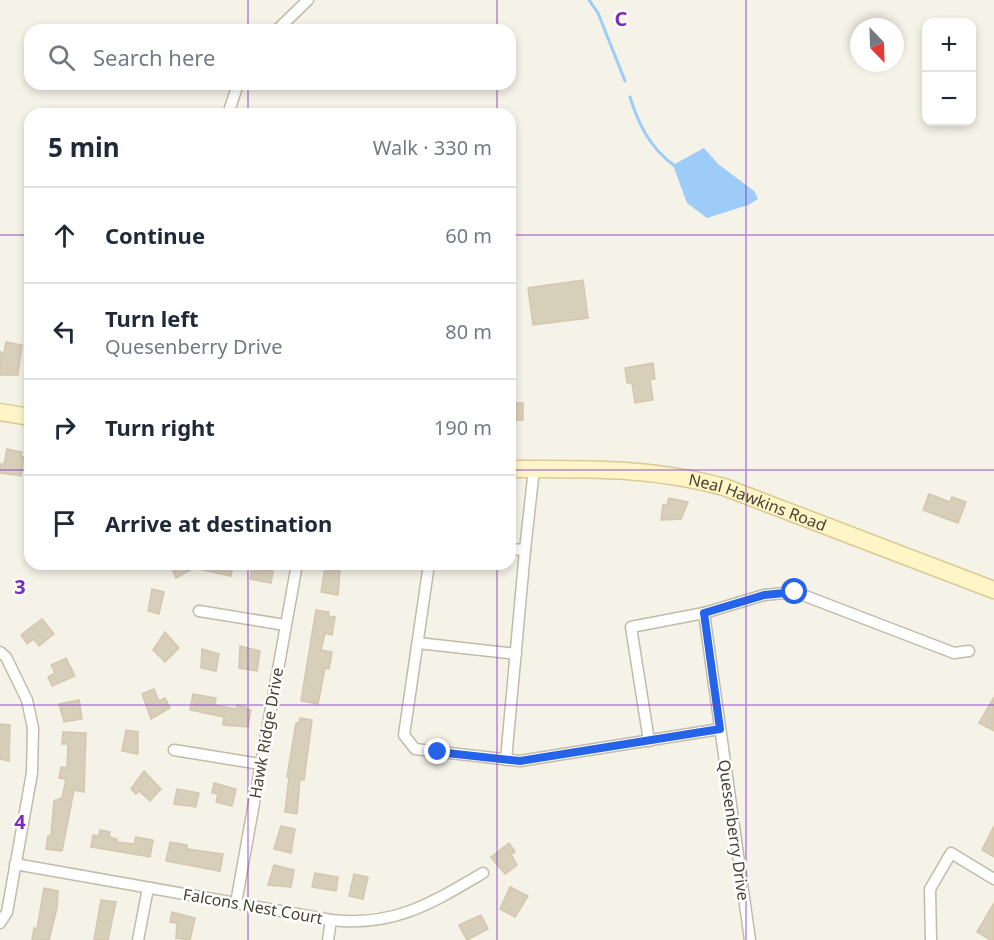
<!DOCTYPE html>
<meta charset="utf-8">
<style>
:root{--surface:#fff;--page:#f2f2f3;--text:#1f2937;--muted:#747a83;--line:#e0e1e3}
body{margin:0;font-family:"Noto Sans",sans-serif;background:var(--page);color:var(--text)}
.controls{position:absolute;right:18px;top:18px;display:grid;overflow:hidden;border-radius:12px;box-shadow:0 3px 9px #0003}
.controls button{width:54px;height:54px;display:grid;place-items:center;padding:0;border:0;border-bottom:2px solid var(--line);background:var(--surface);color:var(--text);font:30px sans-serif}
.compass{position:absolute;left:850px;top:18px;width:54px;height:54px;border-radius:50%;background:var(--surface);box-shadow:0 3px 9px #0003;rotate:157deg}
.stop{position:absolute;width:18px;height:18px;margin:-14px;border:4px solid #2563eb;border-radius:50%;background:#fff}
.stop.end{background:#2563eb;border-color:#fff;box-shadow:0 2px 6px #0008}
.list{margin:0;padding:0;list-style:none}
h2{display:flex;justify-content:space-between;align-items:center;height:78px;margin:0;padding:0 24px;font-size:26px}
h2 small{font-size:20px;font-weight:400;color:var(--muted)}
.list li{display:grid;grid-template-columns:39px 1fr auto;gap:18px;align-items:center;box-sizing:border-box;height:96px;padding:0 24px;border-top:2px solid var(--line)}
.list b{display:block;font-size:22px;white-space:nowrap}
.list p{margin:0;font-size:20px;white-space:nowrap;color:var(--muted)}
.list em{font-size:20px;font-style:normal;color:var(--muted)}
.icon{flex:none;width:33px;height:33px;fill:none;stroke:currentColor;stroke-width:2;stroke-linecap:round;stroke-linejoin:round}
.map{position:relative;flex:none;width:994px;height:940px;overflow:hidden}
.search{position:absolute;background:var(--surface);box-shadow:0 3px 9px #0003;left:24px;top:24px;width:492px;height:66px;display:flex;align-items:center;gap:15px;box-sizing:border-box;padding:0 21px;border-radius:18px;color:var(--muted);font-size:22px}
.panel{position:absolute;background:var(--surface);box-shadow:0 3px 9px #0003;left:24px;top:108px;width:492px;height:462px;border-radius:18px}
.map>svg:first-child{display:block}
.water{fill:#9dccf8}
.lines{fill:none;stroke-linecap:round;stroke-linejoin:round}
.stream{stroke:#9dccf8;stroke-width:3}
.building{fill:#d8cfbb;stroke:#d4c7ad;stroke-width:1.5}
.street-casing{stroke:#c2bba8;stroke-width:13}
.secondary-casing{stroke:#d9cb92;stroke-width:19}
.street{stroke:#fff;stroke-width:10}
.secondary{stroke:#fff5c7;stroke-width:16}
.route{stroke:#2563eb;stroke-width:8}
.grid{fill:none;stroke:#7b2cbf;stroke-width:1.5;stroke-opacity:0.55}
.labels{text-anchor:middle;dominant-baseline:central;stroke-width:5;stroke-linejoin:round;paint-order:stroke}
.street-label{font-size:16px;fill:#494235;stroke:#fff}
.grid-label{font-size:20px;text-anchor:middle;font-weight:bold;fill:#7b2cbf;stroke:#fff;stroke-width:5;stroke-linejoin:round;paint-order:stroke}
</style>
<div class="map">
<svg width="994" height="940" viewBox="0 0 994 940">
<rect width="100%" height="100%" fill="#f5f2e7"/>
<!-- water -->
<path class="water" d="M704,148L718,164L754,191L758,199L748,205L707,218L687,203L673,165Z"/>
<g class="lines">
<!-- stream -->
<g class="stream">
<path d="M589,0L598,13L625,81"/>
<path d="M630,97C639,126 651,149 675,166"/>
</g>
</g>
<!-- building -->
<g class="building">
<path d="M583,280L588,318L533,325L528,288Z"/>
<path d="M6,342L22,345L18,375H0L1,352L4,353Z"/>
<path d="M653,363L655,379L650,380L653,400L635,403L632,383H627L625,368Z"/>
<rect x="510" y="403" width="13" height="17"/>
<path d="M7,449L22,452L21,456L24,457L21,476L0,473V464H4Z"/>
<path d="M929,494L950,502L952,497L966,502L958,523L923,510Z"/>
<path d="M669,498L688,502L681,519L661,520L663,505H667Z"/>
<path d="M170,564H193L194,567V564H233L231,576L194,568L176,578Z"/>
<path d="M252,567L273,571L271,583L250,579Z"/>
<path d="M325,567L340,570L338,595L321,592Z"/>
<path d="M152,589L164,592L159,614L148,611Z"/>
<path d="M316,610L329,612L328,616L335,617L332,635L325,633L321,650L332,652L329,669L325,668L318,704L301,701Z"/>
<path d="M42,619L54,634L39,646L34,639L27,644L21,635Z"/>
<path d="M165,632L179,648L165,662L153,650Z"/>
<path d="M240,646L260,651L257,671L239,668Z"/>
<path d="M202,649L219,654L216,671L201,668Z"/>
<path d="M66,658L75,676L52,686L48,677L55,673L51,665Z"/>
<path d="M154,689L159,701L165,698L170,708L151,719L142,694Z"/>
<path d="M193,694L216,698L215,705L236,709L237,705L246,707V709L251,710L248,727L223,725L224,717L190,710Z"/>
<path d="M994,697V731L979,723Z"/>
<path d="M79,700L82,719L64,722L59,704Z"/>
<path d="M300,718L312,720L304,780L300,779L297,814L285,812L289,777H287L296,723H299Z"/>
<path d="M0,724L10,725L9,761L0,759Z"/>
<path d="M126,730L138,732V754L122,751Z"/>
<path d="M63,732L86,733L84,792L74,790L62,851L46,849L48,836H51L54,801L62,798L66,779L59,778L61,767L67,768L68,744H62Z"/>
<path d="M144,771L161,789L150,801L139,791L136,794L131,789Z"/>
<path d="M214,783L236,789L232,806L216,802L218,794L212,793Z"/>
<path d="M177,789L199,793L196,807L174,804Z"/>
<path d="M281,826L295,829L291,853L274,849Z"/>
<path d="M994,826V857L982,850Z"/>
<path d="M100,830L110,832L109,837L117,839V842L134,844L136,837L153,840L150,857L91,847L93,835L99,836Z"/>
<path d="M170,842L187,845V849L223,854L220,871L166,861Z"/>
<path d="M509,843L515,852L511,854L517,865L505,874L491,857Z"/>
<path d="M274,865L294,870L291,887L268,885Z"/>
<path d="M315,873L338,877L336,891L312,887Z"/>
<path d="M354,874L368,877L363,899L349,896Z"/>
<path d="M510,887L528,896L515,917L500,909Z"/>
<path d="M44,888L58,891L57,908L49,940H32L34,928L37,929Z"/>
<path d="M101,900L116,902L108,940H94Z"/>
<path d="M994,903V940H991L977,932Z"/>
<path d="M172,912L195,918L190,940L176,938L177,923L170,922Z"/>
<path d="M481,915L488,929L467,940L459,925Z"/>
</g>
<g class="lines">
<defs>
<g id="street">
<path d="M277,30L308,0"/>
<path d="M228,114L238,84"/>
<path d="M510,549L525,550L534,469"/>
<path d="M429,564L404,735L415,749L520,761L720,729"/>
<path d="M199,611L285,625"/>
<path d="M704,613L750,940"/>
<path d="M418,643L516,654"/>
<path d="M0,652L6,657L27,700L33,728L32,773L7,912L0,923"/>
<path d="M649,741L631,627L704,613L764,595L795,592L954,653L969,651"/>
<path d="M174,750L260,764"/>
<path d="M506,760L525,550"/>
<path d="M15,864L331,920C394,927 430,904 483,873"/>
<path d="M236,903L297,564"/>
<path d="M138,940L148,888"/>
<path d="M328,940L331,920"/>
<path d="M931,940L930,889L951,853L994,879"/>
</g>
<g id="secondary">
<path d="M0,412L30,417"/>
<path id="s1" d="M510,469C586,469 650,467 724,487L994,590"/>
</g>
</defs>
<!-- street casing -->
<use href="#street" class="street-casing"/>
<!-- secondary casing -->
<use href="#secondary" class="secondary-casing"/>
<!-- street -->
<use href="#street" class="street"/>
<!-- secondary -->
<use href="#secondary" class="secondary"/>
</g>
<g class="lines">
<!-- route -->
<path class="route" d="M438,752L520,761L720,729L704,613L764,595L795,592"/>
</g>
<!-- grid -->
<path class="grid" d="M248,0V30M497,0V30M746,0V940M248,84V114M497,84V114M0,235H30M510,235H994M0,470H30M510,470H994M248,564V940M497,564V940M0,705H994"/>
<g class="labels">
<!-- street labels -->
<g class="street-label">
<text stroke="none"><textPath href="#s1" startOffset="252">Neal Hawkins Road</textPath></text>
<text transform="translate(266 733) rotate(-80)">Hawk Ridge Drive</text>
<text transform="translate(734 830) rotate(82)">Quesenberry Drive</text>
<text transform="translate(253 906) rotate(10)">Falcons Nest Court</text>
</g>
</g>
<g class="grid-label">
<text x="621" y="26">C</text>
<text x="20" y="594">3</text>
<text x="20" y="829">4</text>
</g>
</svg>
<div class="controls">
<button>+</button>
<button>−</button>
</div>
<svg class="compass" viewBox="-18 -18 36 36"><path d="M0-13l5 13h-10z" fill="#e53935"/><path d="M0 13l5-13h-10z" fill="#747a83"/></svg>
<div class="stop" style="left:795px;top:592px"></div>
<div class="stop end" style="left:438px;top:752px"></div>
<div class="search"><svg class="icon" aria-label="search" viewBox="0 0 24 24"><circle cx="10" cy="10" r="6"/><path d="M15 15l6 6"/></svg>Search here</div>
<section class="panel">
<h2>5 min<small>Walk · 330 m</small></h2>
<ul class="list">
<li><svg class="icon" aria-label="ahead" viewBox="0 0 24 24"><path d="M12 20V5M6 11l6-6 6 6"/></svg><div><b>Continue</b></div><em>60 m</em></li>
<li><svg class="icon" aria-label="left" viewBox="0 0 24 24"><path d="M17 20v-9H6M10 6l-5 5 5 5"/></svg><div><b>Turn left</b><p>Quesenberry Drive</p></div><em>80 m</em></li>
<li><svg class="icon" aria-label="right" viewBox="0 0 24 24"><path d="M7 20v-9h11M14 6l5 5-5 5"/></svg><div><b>Turn right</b></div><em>190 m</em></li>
<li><svg class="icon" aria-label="arrive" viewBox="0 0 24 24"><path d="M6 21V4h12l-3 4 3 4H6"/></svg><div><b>Arrive at destination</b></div></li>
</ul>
</section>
</div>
